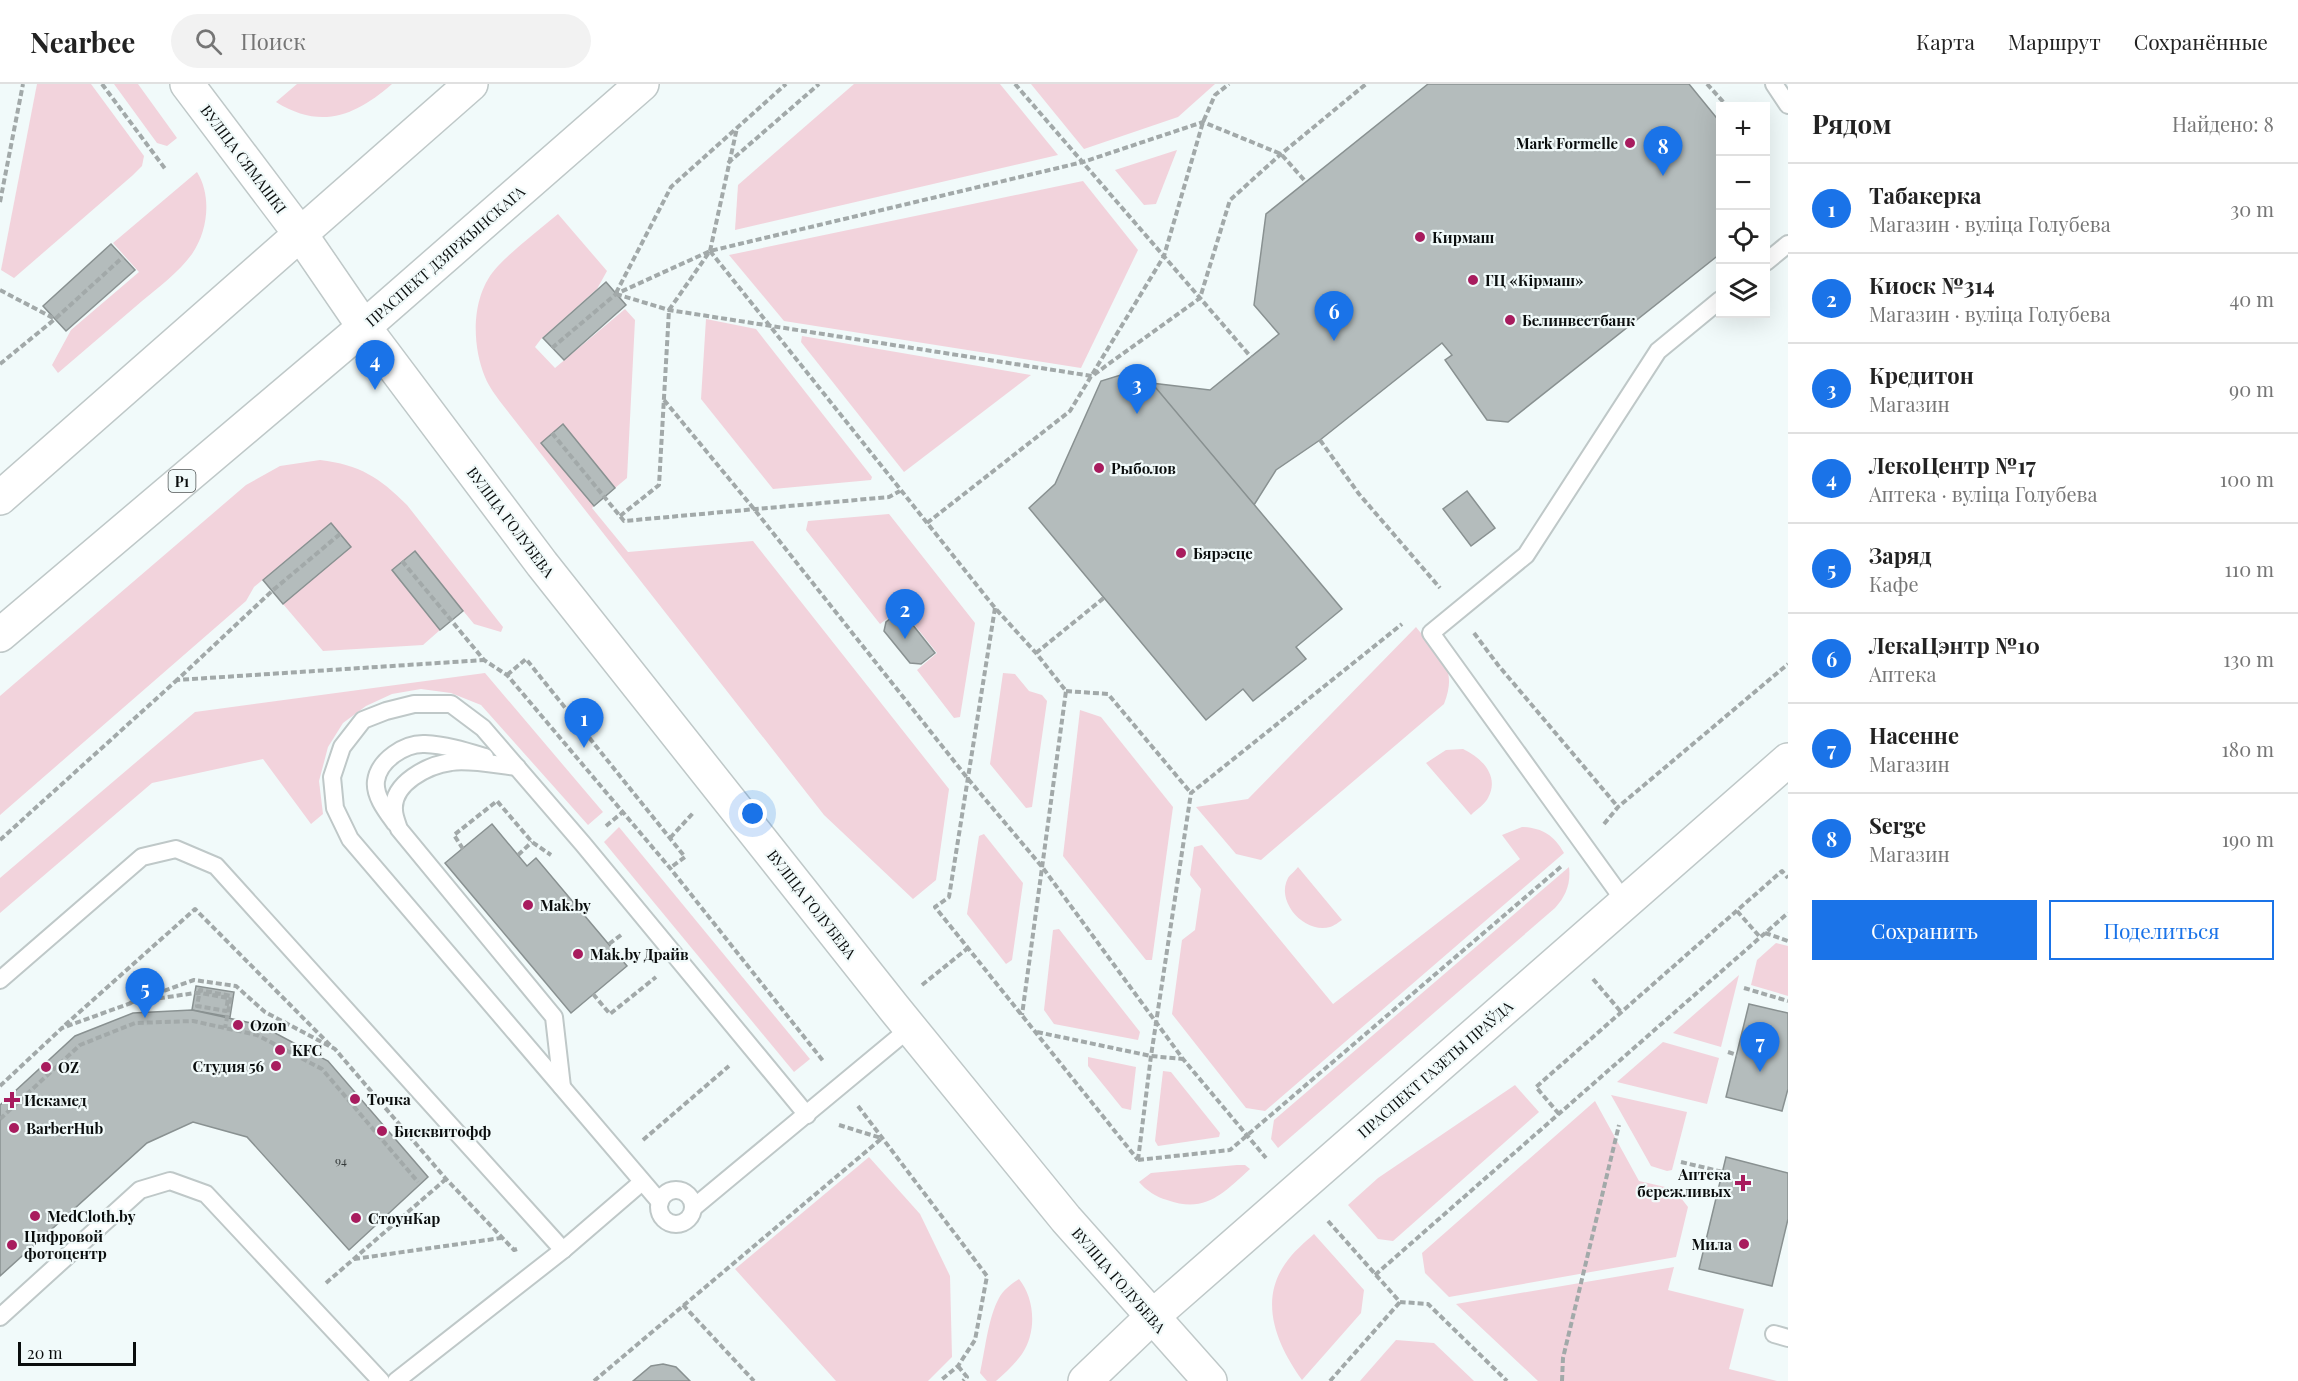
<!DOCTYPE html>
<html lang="ru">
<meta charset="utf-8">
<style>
:root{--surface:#fff;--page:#f2f2f2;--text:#222;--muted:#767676;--line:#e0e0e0;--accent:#1a73e8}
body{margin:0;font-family:"Playfair Display",serif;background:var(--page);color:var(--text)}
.controls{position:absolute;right:18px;top:18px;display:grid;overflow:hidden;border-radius:0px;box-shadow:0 6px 24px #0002}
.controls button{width:54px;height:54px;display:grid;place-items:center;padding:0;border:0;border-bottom:2px solid var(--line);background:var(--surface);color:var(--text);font:30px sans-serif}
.scale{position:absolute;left:18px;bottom:15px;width:118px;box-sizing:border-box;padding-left:6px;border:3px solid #0a0d0d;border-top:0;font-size:16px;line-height:21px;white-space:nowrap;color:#0a0d0d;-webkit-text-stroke:4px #f1fafa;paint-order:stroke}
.you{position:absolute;left:753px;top:730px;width:21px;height:21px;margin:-15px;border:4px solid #fff;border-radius:50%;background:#1a73e8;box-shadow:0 0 0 9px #1a73e833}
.badge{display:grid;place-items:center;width:39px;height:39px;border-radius:50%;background:var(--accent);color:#fff;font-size:20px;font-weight:700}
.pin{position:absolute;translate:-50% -50px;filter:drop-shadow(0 2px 3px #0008)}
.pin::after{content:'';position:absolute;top:32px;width:21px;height:18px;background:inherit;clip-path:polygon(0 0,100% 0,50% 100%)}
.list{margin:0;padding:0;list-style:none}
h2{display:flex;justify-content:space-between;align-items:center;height:78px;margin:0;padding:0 24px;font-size:26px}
h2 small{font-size:20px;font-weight:400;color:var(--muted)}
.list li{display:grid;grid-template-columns:39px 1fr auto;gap:18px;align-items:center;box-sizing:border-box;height:90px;padding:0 24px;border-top:2px solid var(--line)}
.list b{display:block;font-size:22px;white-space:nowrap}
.list p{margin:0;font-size:20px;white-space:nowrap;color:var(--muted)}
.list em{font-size:20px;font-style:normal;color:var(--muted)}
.actions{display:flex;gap:12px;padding:18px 24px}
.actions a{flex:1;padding:14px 0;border:2px solid var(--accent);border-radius:0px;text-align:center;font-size:21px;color:var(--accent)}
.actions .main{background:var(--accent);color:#fff}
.icon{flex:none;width:33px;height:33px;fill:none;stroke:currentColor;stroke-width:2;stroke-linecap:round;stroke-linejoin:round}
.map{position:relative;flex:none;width:1788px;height:1297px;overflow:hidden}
header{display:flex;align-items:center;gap:36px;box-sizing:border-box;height:84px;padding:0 30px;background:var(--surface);border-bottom:2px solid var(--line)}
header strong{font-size:28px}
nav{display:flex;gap:33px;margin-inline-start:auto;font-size:21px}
.search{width:420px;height:54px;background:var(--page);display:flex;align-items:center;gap:15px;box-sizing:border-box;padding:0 21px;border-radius:33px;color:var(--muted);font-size:22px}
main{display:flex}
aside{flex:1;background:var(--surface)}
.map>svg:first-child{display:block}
.green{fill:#f2d3dc}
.building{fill:#b4bcbc;stroke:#899191;stroke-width:1.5}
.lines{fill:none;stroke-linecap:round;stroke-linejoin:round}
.service-casing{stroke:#bfc8c8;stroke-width:20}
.tertiary-casing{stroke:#bfc8c8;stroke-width:36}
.secondary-casing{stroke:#bfc8c8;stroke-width:36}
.primary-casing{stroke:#bfc8c8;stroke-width:36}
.path{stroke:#a2a9a9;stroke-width:4;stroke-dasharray:6 3;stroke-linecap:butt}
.service{stroke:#fff;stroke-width:16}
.tertiary{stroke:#fff;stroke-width:33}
.secondary{stroke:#fff;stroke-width:33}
.primary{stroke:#fff;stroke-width:33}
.poi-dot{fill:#a81c5e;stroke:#f1fafa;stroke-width:2}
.labels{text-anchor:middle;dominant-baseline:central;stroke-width:4.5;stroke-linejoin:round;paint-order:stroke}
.number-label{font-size:12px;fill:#343939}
.shield{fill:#f1fafa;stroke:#4f5454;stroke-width:1.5}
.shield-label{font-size:14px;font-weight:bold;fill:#0a0d0d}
.poi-label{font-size:15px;font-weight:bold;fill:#0a0d0d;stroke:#f1fafa;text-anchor:start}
.street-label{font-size:15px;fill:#0a0d0d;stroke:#f1fafa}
</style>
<header>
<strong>Nearbee</strong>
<div class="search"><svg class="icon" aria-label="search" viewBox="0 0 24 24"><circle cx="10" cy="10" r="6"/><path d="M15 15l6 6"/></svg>Поиск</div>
<nav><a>Карта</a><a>Маршрут</a><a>Сохранённые</a></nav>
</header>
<main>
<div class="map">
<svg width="1788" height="1297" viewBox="0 0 1788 1297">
<rect width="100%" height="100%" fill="#f1fafa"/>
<!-- green -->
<g class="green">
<path d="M37,0H91L144,72L142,82L133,91L14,194L1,186Z"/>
<path d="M114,0H138L177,54L167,62L157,59Z"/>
<path d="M297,0H392C355,32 321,46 276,18Z"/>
<path d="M854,0H1000L1058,71L735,146L738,101Z"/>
<path d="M1031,0H1215L1178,33L1084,65Z"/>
<path d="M1177,66L1156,120L1144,121L1115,86Z"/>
<path d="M197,88C212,112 208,147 192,170C179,188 159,203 142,217C114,241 86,265 58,289L52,281L71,246L139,188L113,159Z"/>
<path d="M1083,97L1138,166L1081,284L784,237L729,171Z"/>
<path d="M558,130L607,187L597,205L541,255L535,263L555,284L625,225L635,236L627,394L615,404L563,341L541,359L594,422L592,424L628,468L753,457L949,705L936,796L913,815L824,731L502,320C496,312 489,303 485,293C471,259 471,210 498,182C516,163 538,147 558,130Z"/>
<path d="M706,235L756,245L872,393L871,396L773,405L701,315Z"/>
<path d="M802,252L1031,291L904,388L801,258Z"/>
<path d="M320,376C360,381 379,393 407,421L503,543L501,548L474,540L414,467L392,486L440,546L423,561L323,567L283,520L351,463L331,439L254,503L246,517L0,731V612L246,401L280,382Z"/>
<path d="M889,430L975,539L960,633L954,634L917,586L937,569L901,524L880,540L806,446L808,437Z"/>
<path d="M1416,543C1438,571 1459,582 1444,620L1261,776L1236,770L1196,723L1248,715Z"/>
<path d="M485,589L603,728L588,741L481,621L451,609L421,605L392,610L366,622L343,639L328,663L319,697L323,730L311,740L263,675L152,699L0,829V794L195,628Z"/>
<path d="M1003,589L1015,590L1029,607L1042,611L1047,617L1032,723L1026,724L990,680Z"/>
<path d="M1080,626L1101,633L1173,723L1152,876H1146L1063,772Z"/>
<path d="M1463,665C1482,674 1500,692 1488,714C1485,720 1476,726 1471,731L1426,679L1446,666Z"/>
<path d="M619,743L810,975L794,988L604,758Z"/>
<path d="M1522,743C1542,744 1554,751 1564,769L1265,1027L1246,1024L1172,930L1182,856L1195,846L1201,805L1190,791L1194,763L1202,761L1333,920L1520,775L1502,751Z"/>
<path d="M984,750L1023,799L1012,876L1006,880L967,830L979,752Z"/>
<path d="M1298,783L1342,836C1339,838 1334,842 1330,843C1305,850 1275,818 1288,794C1290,791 1295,787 1298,783Z"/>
<path d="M1569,783C1571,799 1566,812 1555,824L1278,1064L1271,1055L1274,1036Z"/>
<path d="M1059,845L1140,948L1138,956L1054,940L1044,926L1053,846Z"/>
<path d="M1776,859L1788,862V912L1751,901L1757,876Z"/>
<path d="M1739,891L1721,963L1673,949Z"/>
<path d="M1663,958L1719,974L1707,1020L1617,998Z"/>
<path d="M1088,973L1136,983L1131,1026L1122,1024L1088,982Z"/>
<path d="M1163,987L1171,988L1220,1049L1219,1053L1158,1062L1155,1057Z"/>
<path d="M1515,1001L1539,1028L1393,1157L1378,1155L1348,1121L1378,1094Z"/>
<path d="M1611,1011L1687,1028L1672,1086L1667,1087L1651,1082Z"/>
<path d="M1595,1017L1639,1097L1674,1105L1688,1123L1676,1173L1449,1213L1425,1189L1422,1169Z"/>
<path d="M869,1073L920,1130L950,1192L952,1273L928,1297H836L735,1185Z"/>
<path d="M1237,1081H1245L1250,1085C1223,1109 1206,1130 1167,1116C1156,1113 1147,1107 1139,1098L1151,1089Z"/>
<path d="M1314,1150L1364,1206L1361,1229L1302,1296C1278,1262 1258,1219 1285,1180C1293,1168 1304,1159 1314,1150Z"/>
<path d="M1674,1183L1668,1206L1744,1225L1729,1285L1777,1297H1538L1456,1220Z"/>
<path d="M1019,1195C1035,1215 1037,1248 1022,1270C1015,1280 1005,1289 996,1297H987L980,1289C985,1267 988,1234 999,1214C1003,1206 1011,1200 1019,1195Z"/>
<path d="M1396,1256L1434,1259L1474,1297H1360Z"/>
</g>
<!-- building -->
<g class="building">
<path d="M1428,0H1689L1720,38V170L1508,338L1487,336L1445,276L1452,271L1442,259L1320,356L1276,386L1254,421L1151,299L1210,306L1279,250L1254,221L1266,130Z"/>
<path d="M111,160L135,186L66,247L43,222Z"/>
<path d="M606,198L626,221L564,276L543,254Z"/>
<path d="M1140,285L1342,525L1296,563L1306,575L1253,617L1243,605L1206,636L1029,424L1055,400L1101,297Z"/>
<path d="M563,340L615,404L594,422L541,359Z"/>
<path d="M1467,407L1495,444L1471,462L1443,425Z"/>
<path d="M331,439L351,463L283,520L263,496Z"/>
<path d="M415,467L463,527L440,546L392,486Z"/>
<path d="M901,526L935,569L921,580L910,579L884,547L886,538Z"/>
<path d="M492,740L527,782L536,774L627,882L571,929L445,779Z"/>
<path d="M196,902L234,908L230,933L192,926Z"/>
<path d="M1749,920L1788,929V1005L1782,1027L1726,1013Z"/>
<path d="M192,926L260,941L328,977L428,1093L349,1166L247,1053L193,1038L147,1059L0,1192V1021L75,952L133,929Z"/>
<path d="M1726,1073L1788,1089V1135L1772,1202L1699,1185Z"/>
<path d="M663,1280L676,1283L690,1297H633L651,1282Z"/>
</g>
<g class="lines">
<defs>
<g id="service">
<path d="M1774,0L1788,21"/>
<path d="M1766,178L1788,160"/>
<path d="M517,683C498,681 469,675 451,678C428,681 392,699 394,726C394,732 397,739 399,745L554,933L562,1003"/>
<path d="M395,739C387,728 374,712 376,697C379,676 405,659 425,660C446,661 465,667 485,673"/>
<path d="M1625,818L1431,549L1526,471L1658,267L1720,216"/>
<path d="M0,896L142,773L176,765L216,782L563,1166L396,1297"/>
<circle cx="676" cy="1123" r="17"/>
<path d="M660,1118L350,755L335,724L332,693L342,663L363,636L386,627L414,620H451L483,644L583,760L807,1031"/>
<path d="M693,1124L910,944"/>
<path d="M563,1166L642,1098"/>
<path d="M0,1233L140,1106L170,1097L206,1110L381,1297"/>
<path d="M1774,1250L1788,1254"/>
</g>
<g id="tertiary">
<path d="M187,0L301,151"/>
<path d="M1085,1297L1152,1233"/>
</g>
<g id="secondary">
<path d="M364,243L542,480L894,924L1066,1135L1210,1297"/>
<path d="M1152,1233L1788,676"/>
</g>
<g id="primary">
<path d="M301,151L364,243"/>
<path d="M0,414L471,0"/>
<path d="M0,551L364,243L642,0"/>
</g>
</defs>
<!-- service casing -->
<use href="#service" class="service-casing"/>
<!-- tertiary casing -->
<use href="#tertiary" class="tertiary-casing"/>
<!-- secondary casing -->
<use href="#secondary" class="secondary-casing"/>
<!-- primary casing -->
<use href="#primary" class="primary-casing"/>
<!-- path -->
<g class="path">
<path d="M102,0L166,86"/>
<path d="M1015,0L1251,273"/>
<path d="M1707,0L1727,22"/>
<path d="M728,79L819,0"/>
<path d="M0,118L23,0"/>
<path d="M710,167L995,524L1036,569L1066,607L1022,931"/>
<path d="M0,206L55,235"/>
<path d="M616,209L671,103L786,0"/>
<path d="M616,210L669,226L1092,292L1200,214L1230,116L1281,70L1366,0"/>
<path d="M552,264L616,210L710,167L1083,78L1203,38L1281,70L1305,97"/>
<path d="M0,280L55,235L123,173"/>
<path d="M664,316L754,425L969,696L1043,784L1183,975L1266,1074"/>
<path d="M552,349L624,437L889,413L900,407"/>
<path d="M1320,356L1359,410L1440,504"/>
<path d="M620,432L659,401L669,226L710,167L737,44"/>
<path d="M927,439L1070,327L1164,172L1203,38L1215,11L1229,0"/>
<path d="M340,450L272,507L177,596L484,576"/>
<path d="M402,477L484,576L507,591L670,784L824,978"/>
<path d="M995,524L949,813L935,823L1138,1076"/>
<path d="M1474,549L1498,581L1618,723"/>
<path d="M1036,569L1105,513"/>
<path d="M507,591L526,575L685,773L670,784"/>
<path d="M1066,607L1108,610L1191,709"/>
<path d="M1604,740L1618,723L1788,580"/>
<path d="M606,742L624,727"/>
<path d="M670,754L694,728"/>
<path d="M0,756L177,596"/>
<path d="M463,765L454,751L497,717L532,758L551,771"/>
<path d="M518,771L532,758"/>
<path d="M1737,827L1760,853"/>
<path d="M1765,849L1788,857"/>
<path d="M609,860L621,851"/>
<path d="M1593,895L1621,928"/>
<path d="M922,901L968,864"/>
<path d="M1744,904L1788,917"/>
<path d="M593,910L610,930L656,893"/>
<path d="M141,917L195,909H201L228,914L226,927L197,922L200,906L231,912L225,944"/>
<path d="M130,919L194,896L236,902L265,928L335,965L446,1095L514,1166L517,1165"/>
<path d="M65,941L195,825L331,962"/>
<path d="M1037,948L1151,972L1183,975"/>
<path d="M1728,968L1737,971"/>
<path d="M0,1002L62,944L131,919"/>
<path d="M858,1022L987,1192L975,1256L958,1282L940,1297"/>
<path d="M1559,1030L1536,1003L1782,787L1788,794"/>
<path d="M0,1035L80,961L135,939L193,937L257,951L322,985L418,1098"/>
<path d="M839,1041L881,1054"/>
<path d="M643,1056L729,982"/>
<path d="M1138,1076L1230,1066L1563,781"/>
<path d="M1138,1076L1151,972L1191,709L1402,540"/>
<path d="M1681,1078L1723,1088"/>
<path d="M1705,1109L1717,1112"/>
<path d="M1328,1137L1400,1218L1428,1220L1507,1297"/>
<path d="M354,1175L501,1154"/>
<path d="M1375,1191L1788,829"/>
<path d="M326,1199L446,1095"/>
<path d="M683,1221L754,1297"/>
<path d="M958,1282L967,1293L963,1297"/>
<path d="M594,1297L881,1055"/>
<path d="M1330,1297L1400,1218"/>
<path d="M1562,1297L1563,1274L1619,1041"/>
</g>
<!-- service -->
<use href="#service" class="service"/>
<!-- tertiary -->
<use href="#tertiary" class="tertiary"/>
<!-- secondary -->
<use href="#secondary" class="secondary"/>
<!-- primary -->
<use href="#primary" class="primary"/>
</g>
<!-- markers -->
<g class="poi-dot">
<circle cx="1630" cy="59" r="6"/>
<circle cx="1420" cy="153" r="6"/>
<circle cx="1473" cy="196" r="6"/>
<circle cx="1510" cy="236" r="6"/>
<circle cx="1099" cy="384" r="6"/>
<circle cx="1181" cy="469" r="6"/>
<circle cx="528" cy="821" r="6"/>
<circle cx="578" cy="870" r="6"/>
<circle cx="238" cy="941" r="6"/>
<circle cx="280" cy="966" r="6"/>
<circle cx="276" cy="982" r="6"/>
<circle cx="46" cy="983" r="6"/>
<circle cx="355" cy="1015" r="6"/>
<path d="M9 1007h6v6h6v6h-6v6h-6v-6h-6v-6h6z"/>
<circle cx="14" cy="1044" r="6"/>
<circle cx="382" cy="1047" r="6"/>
<path d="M1740 1090h6v6h6v6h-6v6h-6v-6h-6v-6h6z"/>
<circle cx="35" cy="1132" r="6"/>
<circle cx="356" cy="1134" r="6"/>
<circle cx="1744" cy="1160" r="6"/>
<circle cx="12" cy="1161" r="6"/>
</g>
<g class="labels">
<!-- number labels -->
<g class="number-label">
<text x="341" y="1076">94</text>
</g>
<!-- shield labels -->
<rect class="shield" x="168.5" y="386" width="27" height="22" rx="4.5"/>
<g class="shield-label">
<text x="182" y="397">Р1</text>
</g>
<!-- poi labels -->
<g class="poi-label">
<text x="1618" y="59" text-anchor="end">Mark Formelle</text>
<text x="1432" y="153">Кирмаш</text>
<text x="1485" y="196">ГЦ «Кірмаш»</text>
<text x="1522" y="236">Белинвестбанк</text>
<text x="1111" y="384">Рыболов</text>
<text x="1193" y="469">Бярэсце</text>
<text x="540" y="821">Mak.by</text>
<text x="590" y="870">Маk.by Драйв</text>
<text x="250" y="941">Ozon</text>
<text x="292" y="966">KFC</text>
<text x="264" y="982" text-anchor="end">Студия 56</text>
<text x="58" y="983">OZ</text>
<text x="367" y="1015">Точка</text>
<text x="24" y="1016">Искамед</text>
<text x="26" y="1044">BarberHub</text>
<text x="394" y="1047">Бисквитофф</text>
<text x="1731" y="1090" text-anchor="end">Аптека<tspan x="1731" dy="17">бережливых</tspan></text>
<text x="47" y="1132">MedCloth.by</text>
<text x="368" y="1134">СтоунКар</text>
<text x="24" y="1152">Цифровой<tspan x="24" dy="17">фотоцентр</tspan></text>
<text x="1732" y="1160" text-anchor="end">Мила</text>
</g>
<!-- street labels -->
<g class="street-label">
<text transform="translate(244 75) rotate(53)">ВУЛІЦА СЯМАШКІ</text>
<text transform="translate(445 172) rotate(-41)">ПРАСПЕКТ ДЗЯРЖЫНСКАГА</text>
<text transform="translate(511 438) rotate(53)">ВУЛІЦА ГОЛУБЕВА</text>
<text transform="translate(812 820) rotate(52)">ВУЛІЦА ГОЛУБЕВА</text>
<text transform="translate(1435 985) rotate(-41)">ПРАСПЕКТ ГАЗЕТЫ ПРАЎДА</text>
<text transform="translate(1119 1196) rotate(49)">ВУЛІЦА ГОЛУБЕВА</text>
</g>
</g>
</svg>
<div class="controls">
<button>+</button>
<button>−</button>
<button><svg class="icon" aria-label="locate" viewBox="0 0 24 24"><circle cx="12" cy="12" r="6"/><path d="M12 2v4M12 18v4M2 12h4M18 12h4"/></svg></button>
<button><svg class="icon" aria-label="layers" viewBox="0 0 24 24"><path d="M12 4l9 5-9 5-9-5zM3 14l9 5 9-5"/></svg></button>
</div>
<div class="scale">20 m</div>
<div class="you"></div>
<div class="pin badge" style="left:584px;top:664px">1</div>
<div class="pin badge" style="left:905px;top:555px">2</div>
<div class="pin badge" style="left:1137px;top:330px">3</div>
<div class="pin badge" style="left:375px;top:306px">4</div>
<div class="pin badge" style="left:145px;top:934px">5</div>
<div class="pin badge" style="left:1334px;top:257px">6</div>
<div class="pin badge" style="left:1760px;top:988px">7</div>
<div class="pin badge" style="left:1663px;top:92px">8</div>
</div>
<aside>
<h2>Рядом<small>Найдено: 8</small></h2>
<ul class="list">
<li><span class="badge">1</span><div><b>Табакерка</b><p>Магазин · вуліца Голубева</p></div><em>30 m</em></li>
<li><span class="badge">2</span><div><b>Киоск №314</b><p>Магазин · вуліца Голубева</p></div><em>40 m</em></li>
<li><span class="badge">3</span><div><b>Кредитон</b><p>Магазин</p></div><em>90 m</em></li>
<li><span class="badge">4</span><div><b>ЛекоЦентр №17</b><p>Аптека · вуліца Голубева</p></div><em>100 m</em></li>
<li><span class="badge">5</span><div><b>Заряд</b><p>Кафе</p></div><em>110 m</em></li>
<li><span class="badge">6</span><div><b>ЛекаЦэнтр №10</b><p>Аптека</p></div><em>130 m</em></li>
<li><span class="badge">7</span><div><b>Насенне</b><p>Магазин</p></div><em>180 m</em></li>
<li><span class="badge">8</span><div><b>Serge</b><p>Магазин</p></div><em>190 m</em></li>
</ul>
<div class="actions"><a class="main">Сохранить</a><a>Поделиться</a></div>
</aside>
</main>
